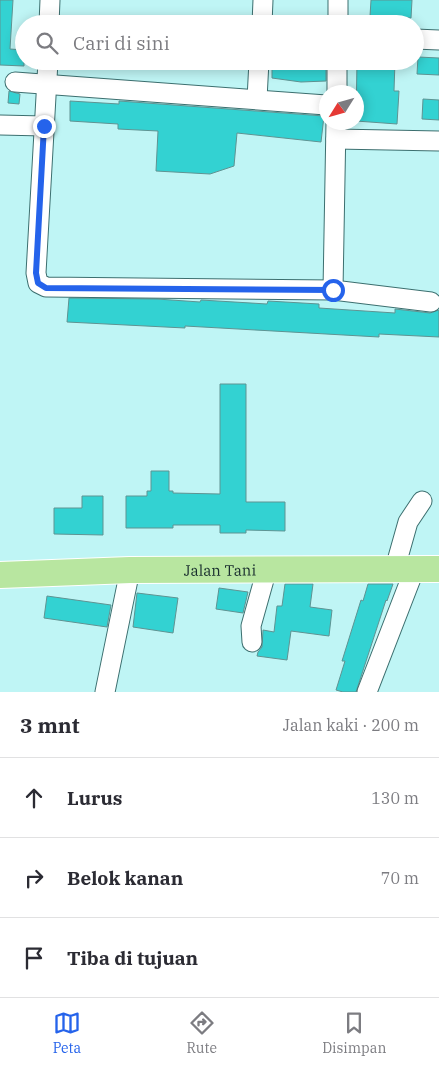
<!DOCTYPE html>
<html lang="id">
<meta charset="utf-8">
<style>
:root{--surface:#fff;--page:#f7f7f7;--text:#2b2b33;--muted:#7c7c81;--line:#e1e1e2;--accent:#2563eb}
body{margin:0;font-family:"IBM Plex Serif",serif;background:var(--page);color:var(--text)}
.compass{position:absolute;left:319px;top:85px;width:45px;height:45px;border-radius:50%;background:var(--surface);box-shadow:0 2px 12px #0003;rotate:233deg}
.stop{position:absolute;width:15px;height:15px;margin:-11px;border:4px solid #2563eb;border-radius:50%;background:#fff}
.stop.end{background:#2563eb;border-color:#fff;box-shadow:0 1px 5px #0008}
.list{margin:0;padding:0;list-style:none}
h2{display:flex;justify-content:space-between;align-items:center;height:65px;margin:0;padding:0 20px;font-size:21px}
h2 small{font-size:16px;font-weight:400;color:var(--muted)}
.list li{display:grid;grid-template-columns:32px 1fr auto;gap:15px;align-items:center;box-sizing:border-box;height:80px;padding:0 20px;border-top:1px solid var(--line)}
.list b{display:block;font-size:19px;white-space:nowrap}
.list em{font-size:16px;font-style:normal;color:var(--muted)}
.icon{flex:none;width:28px;height:28px;fill:none;stroke:currentColor;stroke-width:2;stroke-linecap:round;stroke-linejoin:round}
.map{position:relative;flex:none;width:439px;height:692px;overflow:hidden}
.search{position:absolute;background:var(--surface);box-shadow:0 2px 12px #0003;left:15px;right:15px;top:15px;height:55px;display:flex;align-items:center;gap:12px;box-sizing:border-box;padding:0 18px;border-radius:28px;color:var(--muted);font-size:19px}
.sheet{height:305px;background:var(--surface)}
nav{display:flex;justify-content:space-around;align-items:center;box-sizing:border-box;height:70px;border-top:1px solid var(--line);background:var(--surface);font-size:14px;color:var(--muted)}
nav a{display:grid;justify-items:center;gap:2px}
nav .on{color:var(--accent)}
.map>svg:first-child{display:block}
.building{fill:#33d2d2;stroke:#5f9392}
.lines{fill:none;stroke-linecap:round;stroke-linejoin:round}
.minor-casing{stroke:#3c6f6f;stroke-width:21}
.highway-casing{stroke:#fff;stroke-width:28}
.minor{stroke:#fff;stroke-width:19}
.highway{stroke:#b8e6a0;stroke-width:26}
.route{stroke:#2563eb;stroke-width:6}
.labels{text-anchor:middle;dominant-baseline:central;stroke-width:4.5;stroke-linejoin:round;paint-order:stroke}
.street-label{font-size:15px;fill:#192e2e;stroke:#defefe}
</style>
<div class="map">
<svg width="439" height="692" viewBox="0 0 439 692">
<rect width="100%" height="100%" fill="#bff5f5"/>
<!-- building -->
<g class="building">
<path d="M0,0H13L10,49L24,50V66L0,65Z"/>
<path d="M371,0H412L411,18L370,16Z"/>
<path d="M418,57L439,58V75L417,74Z"/>
<path d="M272,61H326V81L301,82L272,78Z"/>
<path d="M357,61H395L394,91H399L397,124L356,121Z"/>
<path d="M9,91L20,94L19,104L8,103Z"/>
<path d="M423,99L439,100V120L422,119Z"/>
<path d="M70,101L119,104V101L324,116L321,142L237,133L234,166L210,174L156,171L158,131L118,129V124L70,121Z"/>
<path d="M69,298L157,299L200,302L201,300L267,304L268,301L319,304V308L395,313V309L430,313L439,310V337L379,334V337L185,326V328L67,322Z"/>
<path d="M220,384H246V502H285V531L246,530V533H220V525H173V528H126V496H147V491H151V471H169V491H173V493L220,494Z"/>
<path d="M82,496H103V535L54,534V508H82Z"/>
<path d="M285,584H313L310,607L332,610L329,636L291,631L287,660L257,656L258,652L262,647L263,630L274,632L277,606H282Z"/>
<path d="M368,584H393L387,601L386,600L356,692H343L336,690L345,661H342L361,600L363,601Z"/>
<path d="M219,588L248,592L243,613L216,609Z"/>
<path d="M137,593L178,598L173,633L133,627Z"/>
<path d="M47,596L111,605L107,627L44,618Z"/>
</g>
<g class="lines">
<defs>
<g id="minor">
<path d="M49,24L50,0"/>
<path d="M262,24L263,0"/>
<path d="M338,24V0"/>
<path d="M415,39L439,40"/>
<path d="M48,61L36,273L38,283L46,287L333,290L336,122"/>
<path d="M15,82L326,105"/>
<path d="M337,92V61"/>
<path d="M257,99L259,61"/>
<path d="M0,125L44,126"/>
<path d="M336,139L439,141"/>
<path d="M333,290L431,302"/>
<path d="M395,568L408,522L422,501"/>
<path d="M252,642L251,626L267,569"/>
<path d="M105,692L130,570"/>
<path d="M367,692L415,568"/>
</g>
<g id="highway">
<path id="s1" d="M0,575L130,570L439,569"/>
</g>
</defs>
<!-- minor casing -->
<use href="#minor" class="minor-casing"/>
<!-- highway casing -->
<use href="#highway" class="highway-casing"/>
<!-- minor -->
<use href="#minor" class="minor"/>
<!-- highway -->
<use href="#highway" class="highway"/>
</g>
<g class="lines">
<!-- route -->
<path class="route" d="M44,126L36,273L38,283L46,288L333,290"/>
</g>
<g class="labels">
<!-- street labels -->
<g class="street-label">
<text stroke="none"><textPath href="#s1" startOffset="220">Jalan Tani</textPath></text>
</g>
</g>
</svg>
<svg class="compass" viewBox="-18 -18 36 36"><path d="M0-13l5 13h-10z" fill="#e53935"/><path d="M0 13l5-13h-10z" fill="#7c7c81"/></svg>
<div class="stop" style="left:333px;top:290px"></div>
<div class="stop end" style="left:44px;top:126px"></div>
<div class="search"><svg class="icon" aria-label="search" viewBox="0 0 24 24"><circle cx="10" cy="10" r="6"/><path d="M15 15l6 6"/></svg>Cari di sini</div>
</div>
<section class="sheet">
<h2>3 mnt<small>Jalan kaki · 200 m</small></h2>
<ul class="list">
<li><svg class="icon" aria-label="ahead" viewBox="0 0 24 24"><path d="M12 20V5M6 11l6-6 6 6"/></svg><div><b>Lurus</b></div><em>130 m</em></li>
<li><svg class="icon" aria-label="right" viewBox="0 0 24 24"><path d="M7 20v-9h11M14 6l5 5-5 5"/></svg><div><b>Belok kanan</b></div><em>70 m</em></li>
<li><svg class="icon" aria-label="arrive" viewBox="0 0 24 24"><path d="M6 21V4h12l-3 4 3 4H6"/></svg><div><b>Tiba di tujuan</b></div></li>
</ul>
</section>
<nav>
<a class="on"><svg class="icon" aria-label="map" viewBox="0 0 24 24"><path d="M3 6l6-2 6 2 6-2v14l-6 2-6-2-6 2zM9 4v14M15 6v14"/></svg>Peta</a>
<a><svg class="icon" aria-label="directions" viewBox="0 0 24 24"><path d="M12 3l9 9-9 9-9-9zM9 14v-3h6M13 9l2 2-2 2"/></svg>Rute</a>
<a><svg class="icon" aria-label="saved" viewBox="0 0 24 24"><path d="M7 4h10v16l-5-4-5 4z"/></svg>Disimpan</a>
</nav>
